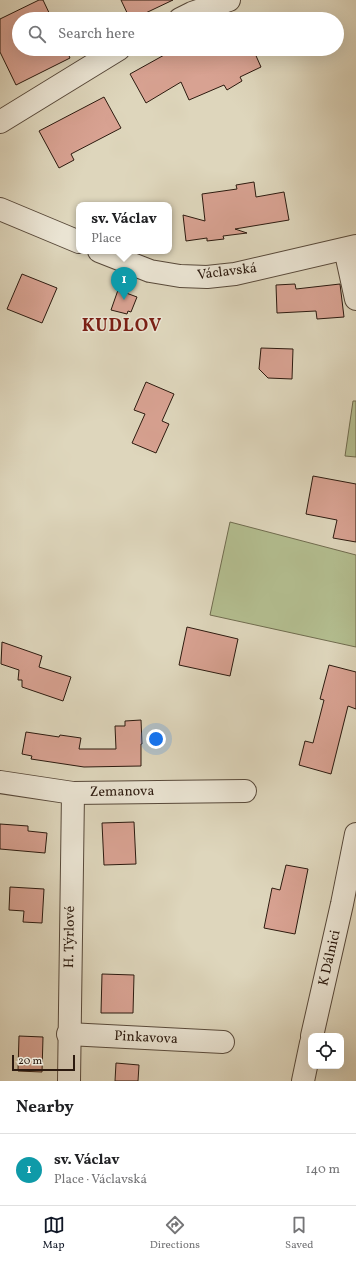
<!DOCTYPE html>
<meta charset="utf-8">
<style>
:root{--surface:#fff;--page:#f6f6f6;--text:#202124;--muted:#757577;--line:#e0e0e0;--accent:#111827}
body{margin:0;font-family:Vollkorn,serif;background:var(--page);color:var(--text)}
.controls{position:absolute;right:12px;bottom:12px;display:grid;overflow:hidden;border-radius:8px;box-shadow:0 4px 16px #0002}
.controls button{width:36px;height:36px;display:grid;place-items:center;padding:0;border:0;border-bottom:1px solid var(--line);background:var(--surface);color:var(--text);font:20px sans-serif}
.scale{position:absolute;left:12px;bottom:10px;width:63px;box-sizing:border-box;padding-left:4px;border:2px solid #2c1a0f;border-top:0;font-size:11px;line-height:14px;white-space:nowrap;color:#2c1a0f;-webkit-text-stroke:3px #eae4d3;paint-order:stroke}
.you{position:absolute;left:156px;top:739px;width:14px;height:14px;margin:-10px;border:3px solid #fff;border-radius:50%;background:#1a73e8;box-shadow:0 0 0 6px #1a73e833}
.badge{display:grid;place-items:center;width:26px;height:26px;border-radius:50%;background:var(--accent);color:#fff;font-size:13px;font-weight:700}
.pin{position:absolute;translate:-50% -33px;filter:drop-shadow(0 1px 2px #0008)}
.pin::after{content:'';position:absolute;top:21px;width:14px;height:12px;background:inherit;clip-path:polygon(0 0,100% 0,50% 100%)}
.popup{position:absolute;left:76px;top:202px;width:96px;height:52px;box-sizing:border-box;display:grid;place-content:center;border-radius:8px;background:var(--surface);filter:drop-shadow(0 1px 3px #0005);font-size:13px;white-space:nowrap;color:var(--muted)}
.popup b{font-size:15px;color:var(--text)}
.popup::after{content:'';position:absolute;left:50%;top:100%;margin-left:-8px;border:8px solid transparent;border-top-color:var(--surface)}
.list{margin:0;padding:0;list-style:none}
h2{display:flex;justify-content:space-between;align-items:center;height:52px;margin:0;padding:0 16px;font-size:17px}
h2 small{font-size:13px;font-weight:400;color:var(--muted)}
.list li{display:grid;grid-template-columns:26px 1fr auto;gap:12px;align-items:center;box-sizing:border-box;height:72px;padding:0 16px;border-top:1px solid var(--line)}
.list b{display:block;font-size:15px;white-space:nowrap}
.list p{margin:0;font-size:13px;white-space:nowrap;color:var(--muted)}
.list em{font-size:13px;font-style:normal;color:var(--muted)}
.icon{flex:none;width:22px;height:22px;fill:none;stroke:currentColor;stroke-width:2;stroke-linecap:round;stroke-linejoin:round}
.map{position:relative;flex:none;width:356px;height:1081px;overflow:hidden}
.search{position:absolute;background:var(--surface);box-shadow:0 4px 16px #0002;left:12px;right:12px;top:12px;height:44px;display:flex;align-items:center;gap:10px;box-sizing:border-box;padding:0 14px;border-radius:22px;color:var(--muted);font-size:15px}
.sheet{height:124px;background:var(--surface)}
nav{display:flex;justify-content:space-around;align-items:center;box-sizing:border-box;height:56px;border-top:1px solid var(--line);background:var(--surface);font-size:11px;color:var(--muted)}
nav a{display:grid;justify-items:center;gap:2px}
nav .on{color:var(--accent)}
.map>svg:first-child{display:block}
.green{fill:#b3bd8f;stroke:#706c4f}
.building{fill:#d8a292;stroke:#2c1a0f}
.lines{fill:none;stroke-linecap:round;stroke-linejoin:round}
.minor-casing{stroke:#58493a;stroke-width:24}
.tertiary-casing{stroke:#58493a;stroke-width:24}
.minor{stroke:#eae4d3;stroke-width:22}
.tertiary{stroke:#eae4d3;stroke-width:22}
.labels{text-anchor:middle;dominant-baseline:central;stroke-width:3;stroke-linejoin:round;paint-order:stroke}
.street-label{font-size:14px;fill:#2c1a0f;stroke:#eae4d3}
.district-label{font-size:18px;font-weight:bold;letter-spacing:1px;fill:#7a1f14;stroke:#eae4d3}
</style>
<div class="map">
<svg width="356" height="1081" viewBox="0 0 356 1081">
<rect width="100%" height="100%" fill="#ded6bc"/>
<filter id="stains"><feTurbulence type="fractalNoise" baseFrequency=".005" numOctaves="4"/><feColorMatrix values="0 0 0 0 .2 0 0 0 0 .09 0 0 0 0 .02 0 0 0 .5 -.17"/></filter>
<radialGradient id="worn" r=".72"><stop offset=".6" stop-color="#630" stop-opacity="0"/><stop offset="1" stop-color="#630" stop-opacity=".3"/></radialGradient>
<!-- green -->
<g class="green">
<path d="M353,401H356V457L345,456Z"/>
<path d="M230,522L356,555V647L210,615Z"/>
</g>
<!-- building -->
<g class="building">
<path d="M39,0H43L52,19H19V49H66L70,58L16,85L0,52V19Z"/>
<path d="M121,0H173L133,19H130Z"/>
<path d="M175,49H253L261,67L240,77L242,81L227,90L224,85L189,100L181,82L146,103L130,74Z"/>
<path d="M104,97L121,128L71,154L74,160L59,168L39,131Z"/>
<path d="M254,182L256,197L284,192L289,220L235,229L247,233L223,236L224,239L207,241V238L186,241L183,215L205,221L202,194L237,189L236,185Z"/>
<path d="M22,274L57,288L42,323L7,309Z"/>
<path d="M295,284L296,289L340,284L344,317L317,319L316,311L277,313L276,285Z"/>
<path d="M118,290L137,297L131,312L128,311L127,314L111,310Z"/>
<path d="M261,348L293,349L292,379L268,378L259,369Z"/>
<path d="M146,382L174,394L162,421L169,424L156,453L132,443L145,414L134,410Z"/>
<path d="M313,476L356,484V542L333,538L337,520L306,514Z"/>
<path d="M187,627L238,639L230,676L179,665Z"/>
<path d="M2,642L42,656L39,667L71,677L63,701L22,687V680H18L19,670L1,664Z"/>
<path d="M329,665L356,672V709L348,706L331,774L299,765L305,741L313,743L324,700L320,699Z"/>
<path d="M141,720L142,744H141V766L84,767L31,759L32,756L22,754L26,732L59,737L60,735L81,738L79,749H116L115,726H125V721Z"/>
<path d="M134,822L136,864L104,865L102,823Z"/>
<path d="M0,824L28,826V831L47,833L45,853L0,849Z"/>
<path d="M286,865L308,869L295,934L264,928L272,888L280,890Z"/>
<path d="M10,887L44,889L42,923L23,922L24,911L9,910Z"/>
<path d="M102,974L134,975L133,1013H101Z"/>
<path d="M19,1036L43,1037L42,1072L18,1071Z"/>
<path d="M116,1063L139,1065L138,1081H115Z"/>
</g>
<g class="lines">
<defs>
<g id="minor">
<path d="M180,19L192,13L229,0"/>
<path d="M0,122L119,49"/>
<path d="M345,249L356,299"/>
<path d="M0,782L73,793L245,791"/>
<path d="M68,1034L223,1042"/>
<path d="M312,1036L342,904L356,834"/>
<path d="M69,1081L73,793"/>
<path d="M303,1081L311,1043"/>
</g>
<g id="tertiary">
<path d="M0,209L79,242"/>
<path d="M99,251L150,271L180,276L207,277L235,274L356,246"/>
</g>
</defs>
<!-- minor casing -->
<use href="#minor" class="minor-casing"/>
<!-- tertiary casing -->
<use href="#tertiary" class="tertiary-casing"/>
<!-- minor -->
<use href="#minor" class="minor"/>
<!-- tertiary -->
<use href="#tertiary" class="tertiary"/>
</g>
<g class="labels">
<!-- street labels -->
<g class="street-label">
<text transform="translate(227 272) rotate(-7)">Václavská</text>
<text transform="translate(122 792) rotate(-1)">Zemanova</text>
<text transform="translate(70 937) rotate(-89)">H. Týrlové</text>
<text transform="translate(330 958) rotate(-77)">K Dálnici</text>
<text transform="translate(146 1038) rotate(3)">Pinkavova</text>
</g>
<!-- district labels -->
<g class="district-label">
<text x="122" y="326">KUDLOV</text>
</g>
</g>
<rect width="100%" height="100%" filter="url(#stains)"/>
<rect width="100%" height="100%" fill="url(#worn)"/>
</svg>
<div class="controls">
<button><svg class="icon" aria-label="locate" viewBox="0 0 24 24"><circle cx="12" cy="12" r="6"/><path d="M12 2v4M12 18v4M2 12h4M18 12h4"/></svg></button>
</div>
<div class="scale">20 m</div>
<div class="you"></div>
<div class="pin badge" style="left:124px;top:300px;background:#0f9aa8">1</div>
<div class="popup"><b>sv. Václav</b>Place</div>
<div class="search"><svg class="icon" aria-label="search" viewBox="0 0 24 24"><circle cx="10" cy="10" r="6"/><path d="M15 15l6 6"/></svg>Search here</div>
</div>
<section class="sheet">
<h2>Nearby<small></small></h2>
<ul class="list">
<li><span class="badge" style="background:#0f9aa8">1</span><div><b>sv. Václav</b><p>Place · Václavská</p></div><em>140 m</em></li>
</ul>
</section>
<nav>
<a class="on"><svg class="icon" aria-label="map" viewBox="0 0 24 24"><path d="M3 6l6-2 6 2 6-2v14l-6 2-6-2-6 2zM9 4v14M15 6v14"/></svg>Map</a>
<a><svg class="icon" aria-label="directions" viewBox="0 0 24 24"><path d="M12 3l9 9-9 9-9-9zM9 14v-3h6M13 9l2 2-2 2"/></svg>Directions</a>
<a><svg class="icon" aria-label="saved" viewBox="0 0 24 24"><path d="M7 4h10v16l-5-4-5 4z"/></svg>Saved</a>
</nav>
